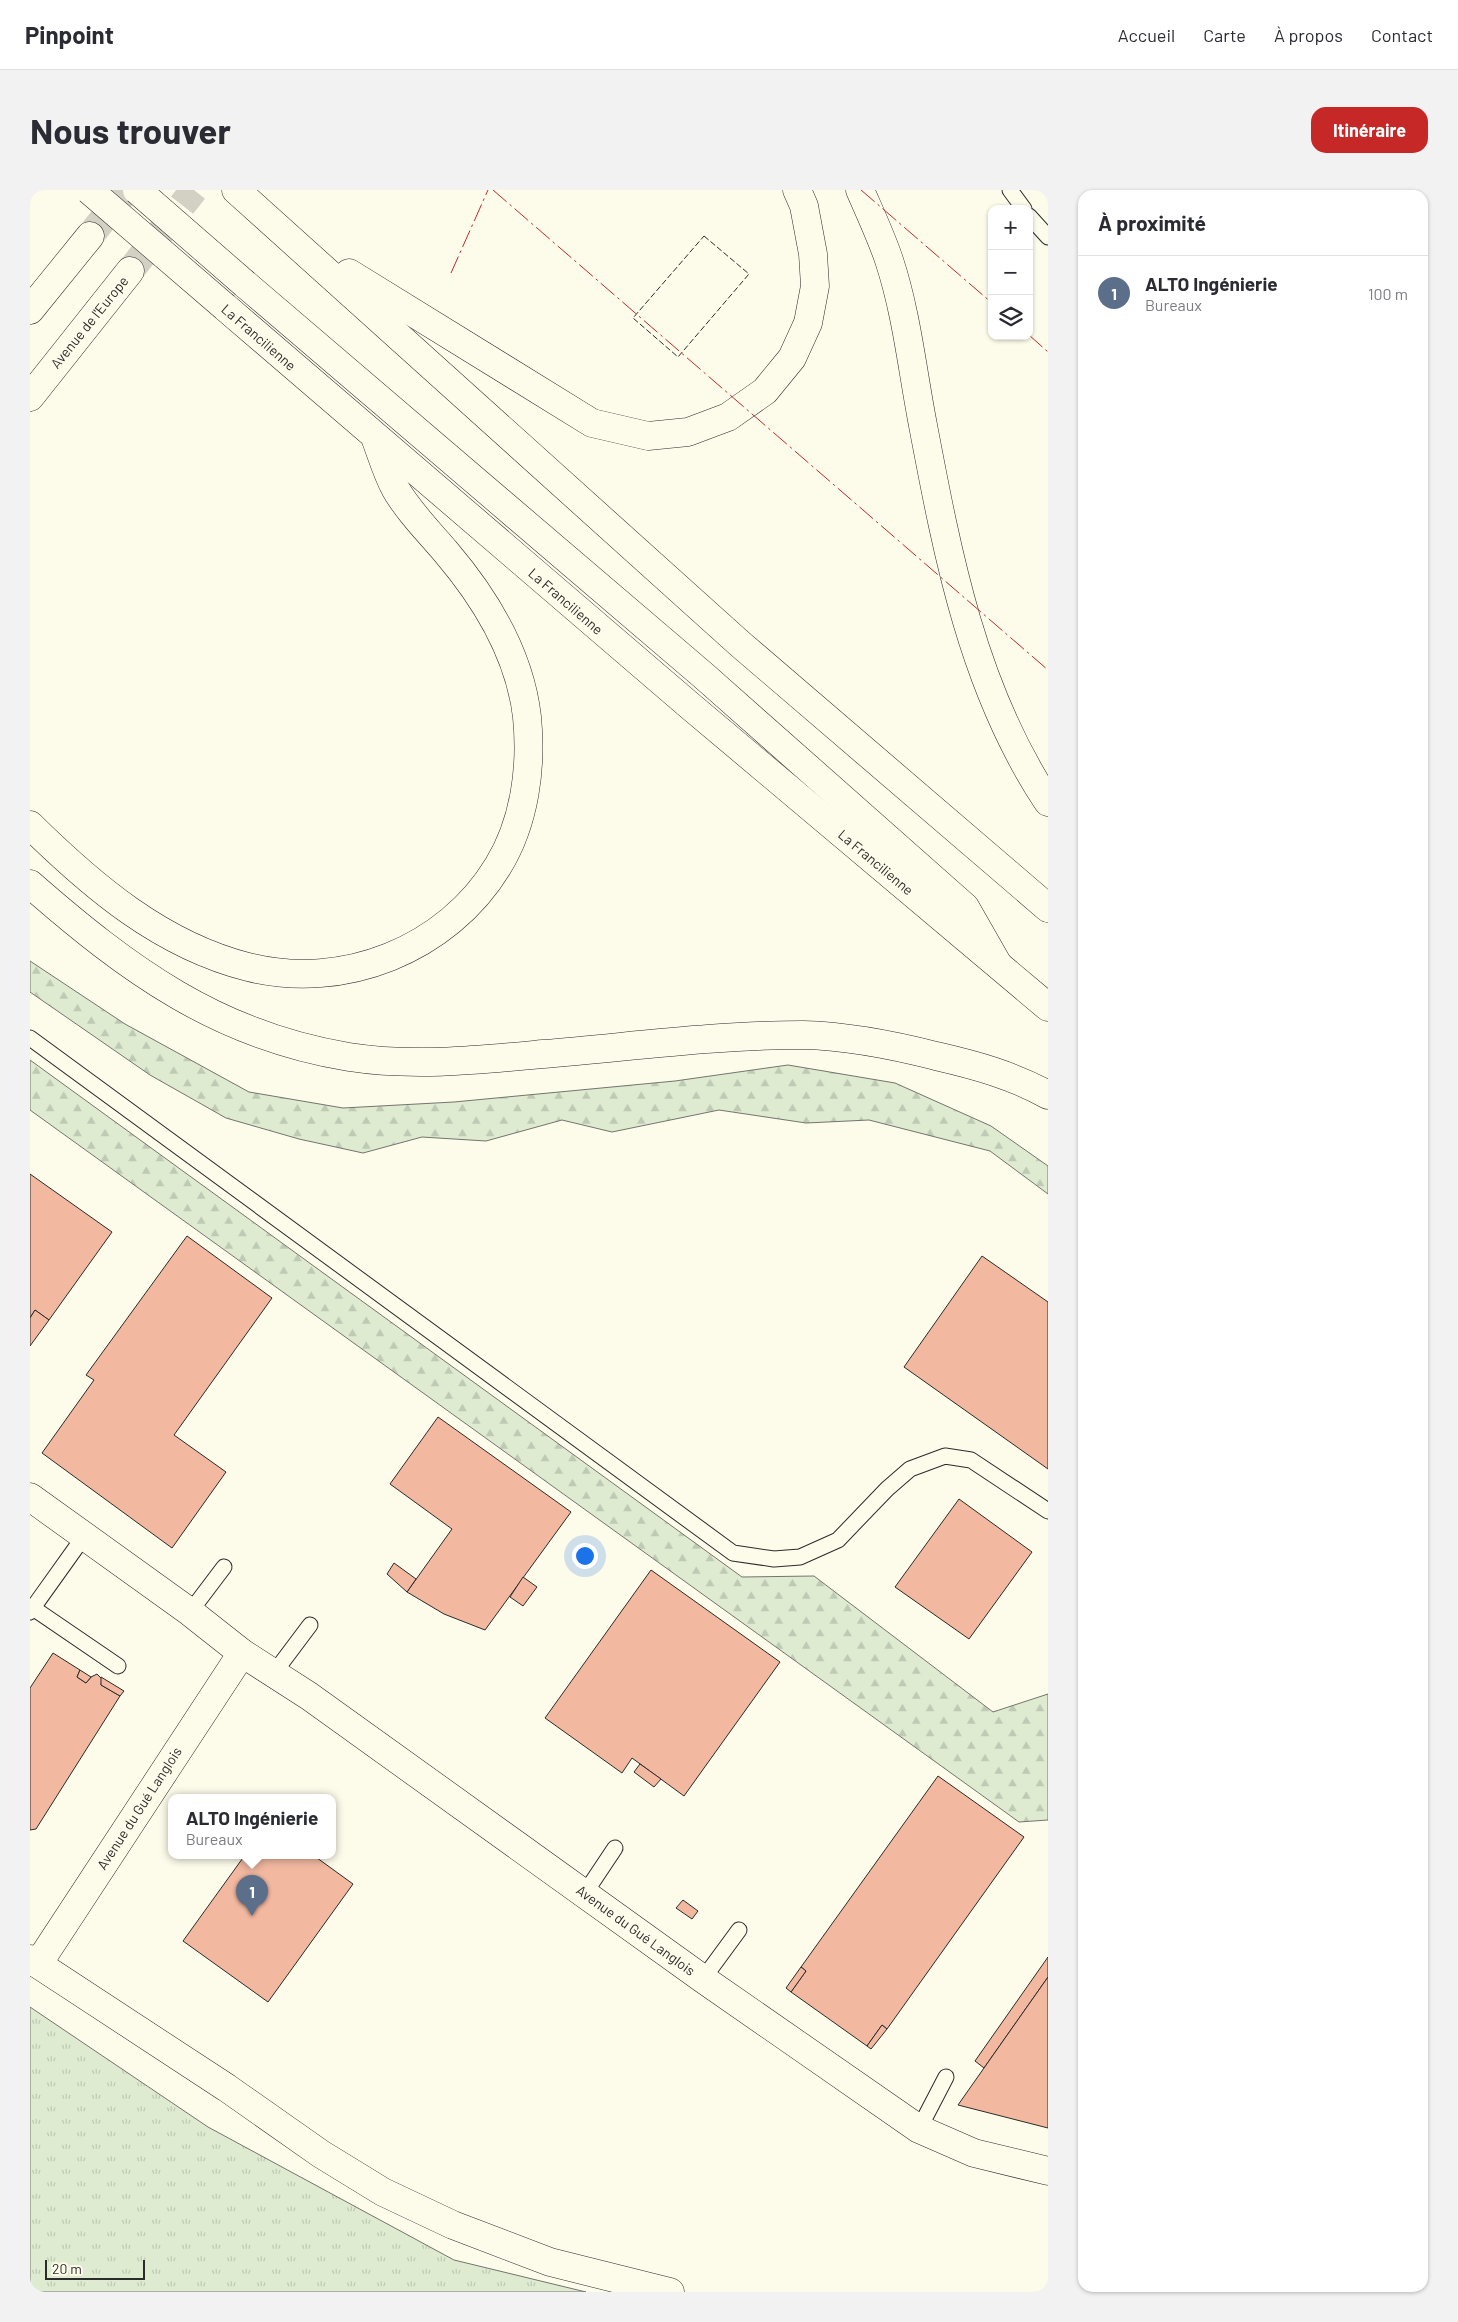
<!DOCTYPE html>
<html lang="fr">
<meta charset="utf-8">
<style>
:root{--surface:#fff;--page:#f2f2f3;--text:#2b2b33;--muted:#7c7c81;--line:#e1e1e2;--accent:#c62828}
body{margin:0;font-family:Barlow,sans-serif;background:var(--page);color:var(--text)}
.controls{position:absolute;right:15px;top:15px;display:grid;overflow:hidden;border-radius:10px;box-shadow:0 1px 4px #0004}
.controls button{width:45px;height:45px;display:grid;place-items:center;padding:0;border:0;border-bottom:1px solid var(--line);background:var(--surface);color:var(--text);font:25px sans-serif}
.scale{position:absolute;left:15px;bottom:12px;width:100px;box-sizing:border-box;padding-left:5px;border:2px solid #2b2b2b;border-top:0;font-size:14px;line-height:18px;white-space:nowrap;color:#2b2b2b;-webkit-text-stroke:4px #fdfbea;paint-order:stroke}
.you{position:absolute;left:554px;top:1365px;width:18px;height:18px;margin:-12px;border:4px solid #fff;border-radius:50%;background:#1a73e8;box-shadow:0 0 0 8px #1a73e833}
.badge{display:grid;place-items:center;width:32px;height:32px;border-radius:50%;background:var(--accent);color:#fff;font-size:16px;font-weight:700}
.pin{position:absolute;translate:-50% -41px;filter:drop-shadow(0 1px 2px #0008)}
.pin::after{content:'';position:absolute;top:26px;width:18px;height:15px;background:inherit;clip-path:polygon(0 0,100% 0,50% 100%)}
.popup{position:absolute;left:138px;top:1604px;width:168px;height:65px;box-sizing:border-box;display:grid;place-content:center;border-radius:10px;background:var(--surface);filter:drop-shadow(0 1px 4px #0005);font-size:16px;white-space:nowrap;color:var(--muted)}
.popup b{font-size:19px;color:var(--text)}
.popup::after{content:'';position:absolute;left:50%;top:100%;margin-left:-10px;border:10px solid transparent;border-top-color:var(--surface)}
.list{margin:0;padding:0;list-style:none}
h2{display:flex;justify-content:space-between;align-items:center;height:65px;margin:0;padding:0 20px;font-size:21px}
h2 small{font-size:16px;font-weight:400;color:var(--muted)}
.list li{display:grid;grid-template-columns:32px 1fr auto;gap:15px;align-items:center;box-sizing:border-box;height:75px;padding:0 20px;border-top:1px solid var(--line)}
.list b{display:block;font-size:19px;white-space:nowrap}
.list p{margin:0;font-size:16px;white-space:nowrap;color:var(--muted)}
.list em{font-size:16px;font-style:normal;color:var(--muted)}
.icon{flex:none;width:28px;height:28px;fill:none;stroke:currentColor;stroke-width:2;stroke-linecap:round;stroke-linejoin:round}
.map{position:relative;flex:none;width:1018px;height:2102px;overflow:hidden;border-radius:15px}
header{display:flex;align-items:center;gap:30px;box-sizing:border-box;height:70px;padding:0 25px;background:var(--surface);border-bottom:1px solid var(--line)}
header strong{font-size:24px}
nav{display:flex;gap:28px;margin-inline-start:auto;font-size:18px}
.intro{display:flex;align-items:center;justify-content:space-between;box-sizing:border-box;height:120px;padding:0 30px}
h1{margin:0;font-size:35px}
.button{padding:12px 22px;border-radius:15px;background:var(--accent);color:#fff;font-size:18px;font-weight:700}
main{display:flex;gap:30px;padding:0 30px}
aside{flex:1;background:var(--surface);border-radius:15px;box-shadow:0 1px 4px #0004}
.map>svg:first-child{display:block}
.forest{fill:url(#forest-firs);stroke:#74746e}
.park{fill:url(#park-tufts);stroke:#74746e}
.building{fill:#f2b8a0;stroke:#2b2b2b}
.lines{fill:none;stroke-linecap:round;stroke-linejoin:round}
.primary-tunnel{stroke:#d3d1c4;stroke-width:28;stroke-dasharray:28 14;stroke-linecap:butt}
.service-casing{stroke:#2b2b2b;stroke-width:17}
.minor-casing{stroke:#2b2b2b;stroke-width:29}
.secondary-casing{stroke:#2b2b2b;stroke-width:29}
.primary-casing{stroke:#2b2b2b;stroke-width:29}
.motorway-casing{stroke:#2b2b2b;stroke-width:29}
.service{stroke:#fdfbea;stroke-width:15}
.minor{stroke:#fdfbea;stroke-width:28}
.secondary{stroke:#fdfbea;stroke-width:28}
.primary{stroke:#fdfbea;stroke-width:28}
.motorway{stroke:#fdfbea;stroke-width:28}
.primary-bridge-casing{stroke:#2b2b2b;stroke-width:29;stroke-linecap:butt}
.motorway-bridge-casing{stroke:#2b2b2b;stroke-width:29;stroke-linecap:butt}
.primary-bridge{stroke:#fdfbea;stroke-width:28}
.motorway-bridge{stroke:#fdfbea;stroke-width:28}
.fence{stroke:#2b2b2b;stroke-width:1;stroke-dasharray:6 2.5;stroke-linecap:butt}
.power{stroke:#c62828;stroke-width:1;stroke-dasharray:18 4 2.5 4;stroke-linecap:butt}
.labels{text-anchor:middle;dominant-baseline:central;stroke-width:4;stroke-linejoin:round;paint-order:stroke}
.street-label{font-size:14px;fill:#2b2b2b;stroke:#fdfbea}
</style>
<header>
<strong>Pinpoint</strong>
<nav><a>Accueil</a><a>Carte</a><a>À propos</a><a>Contact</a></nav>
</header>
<div class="intro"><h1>Nous trouver</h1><a class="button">Itinéraire</a></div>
<main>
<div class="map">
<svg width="1018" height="2102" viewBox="0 0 1018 2102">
<defs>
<pattern id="forest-firs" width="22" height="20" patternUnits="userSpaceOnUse" patternTransform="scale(1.25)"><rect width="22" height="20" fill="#deebd1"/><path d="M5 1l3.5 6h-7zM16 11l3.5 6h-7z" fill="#bfcab4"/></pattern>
<pattern id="park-tufts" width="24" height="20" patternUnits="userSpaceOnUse" patternTransform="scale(1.25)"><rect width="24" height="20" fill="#deebd1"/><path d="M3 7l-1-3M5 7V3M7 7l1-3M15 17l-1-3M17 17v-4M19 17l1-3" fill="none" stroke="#bfcab4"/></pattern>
</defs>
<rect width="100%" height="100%" fill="#fdfbea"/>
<!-- forest -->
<g class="forest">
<path d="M0,771L95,834L219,902L313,918L424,912L645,891L758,875L865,893L961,936L1018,976V1004L960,961L839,930L776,933L689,920L582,942L532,930L456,951L392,947L333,963L269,949L196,928L120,885L0,802Z"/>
<path d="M0,870L712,1387L784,1386L963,1522L1018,1504V1630L989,1632L0,920Z"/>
</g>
<!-- park -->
<path class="park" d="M0,1817L178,1937L424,2070L556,2102H0Z"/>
<!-- building -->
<g class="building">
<path d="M0,984L82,1042L19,1130L5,1120L0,1128Z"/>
<path d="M157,1046L242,1108L144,1245L196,1282L142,1358L12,1263L64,1190L56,1185Z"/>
<path d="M952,1066L1018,1112V1279L874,1177Z"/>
<path d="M5,1120L19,1130L0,1156V1128Z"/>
<path d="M408,1227L541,1322L455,1440L414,1424L377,1402L422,1339L360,1294Z"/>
<path d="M929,1309L1002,1362L939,1449L865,1397Z"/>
<path d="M364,1373L386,1389L377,1402L357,1384Z"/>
<path d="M621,1380L750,1472L654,1606L602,1568L592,1583L515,1528Z"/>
<path d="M493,1387L507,1397L493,1416L480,1407Z"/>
<path d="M23,1463L50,1480L47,1487L56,1493L61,1487L67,1484L72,1489L71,1495L90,1506L6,1639L0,1640V1498Z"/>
<path d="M50,1480L61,1487L56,1493L47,1487Z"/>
<path d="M71,1487L94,1501L90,1506L71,1495Z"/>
<path d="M610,1574L631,1589L624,1597L604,1582Z"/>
<path d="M908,1586L994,1647L857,1839L852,1835L837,1856L761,1802L776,1781L771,1777Z"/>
<path d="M215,1665H283L323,1694L238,1812L153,1751Z"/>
<path d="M653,1710L668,1721L662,1729L646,1718Z"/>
<path d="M1018,1767V1787L954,1878L945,1871Z"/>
<path d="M771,1777L776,1781L761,1802L756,1798Z"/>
<path d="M1018,1787V1938L928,1915L954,1878Z"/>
<path d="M852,1835L857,1839L841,1859L837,1856Z"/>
</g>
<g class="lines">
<!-- primary-tunnel -->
<g class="primary-tunnel">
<path d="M60,46L96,0"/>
<path d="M100,81L164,0"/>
</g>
<defs>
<g id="service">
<path d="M980,0L994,19"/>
<path d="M999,26L1018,47"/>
<path d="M0,848L703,1363L744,1369L770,1367L808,1350L857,1299L880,1279L915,1266L941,1270L1018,1321"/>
<path d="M3,1418L88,1476"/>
<path d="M0,1422L55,1345"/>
<path d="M160,1422L194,1377"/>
<path d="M244,1483L280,1435"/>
<path d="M555,1703L585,1658"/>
<path d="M673,1789L709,1740"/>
<path d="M889,1939L916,1887"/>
</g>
<g id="minor">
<path d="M0,1307L160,1422L212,1463L279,1506L673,1789L889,1939L944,1963L1018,1981"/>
<path d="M8,1774L212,1463"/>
</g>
<path id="secondary" d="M0,1769L197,1898L291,1964L353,2002L423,2035L520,2072L640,2102"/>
<g id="primary">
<path d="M215,94L674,486L935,717L967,773"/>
<path d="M0,120L60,46"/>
<path d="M0,207L100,81"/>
</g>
<g id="motorway">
<path d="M206,0L709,453L1018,718"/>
<path d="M830,0C840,23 851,46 859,70C876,121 882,177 892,230C917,362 942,498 1018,612"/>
<path d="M319,83L562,233L618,246L658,242L698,227L735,201L762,168L778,133L785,96L783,64L774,16L767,0"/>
<path d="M195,117L659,515L1018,817"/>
<path d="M0,635C62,696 131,755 218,777C313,801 417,760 468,676C495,632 502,577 497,527C490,465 456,409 416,362C399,342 378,321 365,298C357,283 352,266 346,250"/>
<path d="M0,694C97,779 188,846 319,867C383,877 449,870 513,864C599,857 686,845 773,845C817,846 863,855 906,866C945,875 982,885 1018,905"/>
</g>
</defs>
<!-- service casing -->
<use href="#service" class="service-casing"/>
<!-- minor casing -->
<use href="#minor" class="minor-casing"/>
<!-- secondary casing -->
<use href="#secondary" class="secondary-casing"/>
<!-- primary casing -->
<use href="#primary" class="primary-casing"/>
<!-- motorway casing -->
<use href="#motorway" class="motorway-casing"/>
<!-- service -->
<use href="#service" class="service"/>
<!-- minor -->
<use href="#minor" class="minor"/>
<!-- secondary -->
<use href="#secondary" class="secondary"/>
<!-- primary -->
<use href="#primary" class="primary"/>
<!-- motorway -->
<use href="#motorway" class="motorway"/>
<defs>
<path id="primary-bridge" d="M107,0L215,94"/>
<path id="motorway-bridge" d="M59,0L195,117"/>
</defs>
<!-- primary-bridge casing -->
<use href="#primary-bridge" class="primary-bridge-casing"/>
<!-- motorway-bridge casing -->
<use href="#motorway-bridge" class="motorway-bridge-casing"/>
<!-- primary-bridge -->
<use href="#primary-bridge" class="primary-bridge"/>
<!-- motorway-bridge -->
<use href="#motorway-bridge" class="motorway-bridge"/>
<!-- fence -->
<path class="fence" d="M674,46L719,84L648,167L603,128Z"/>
<!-- power -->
<g class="power">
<path d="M463,0L1018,480"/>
<path d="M831,0L962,113"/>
<path d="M421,83L458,0"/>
<path d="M999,145L1018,162"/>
</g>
</g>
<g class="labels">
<!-- street labels -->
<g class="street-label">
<text transform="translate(59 132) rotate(-51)">Avenue de l'Europe</text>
<text transform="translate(229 147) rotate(41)">La Francilienne</text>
<text transform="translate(536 411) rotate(41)">La Francilienne</text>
<text transform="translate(846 672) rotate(40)">La Francilienne</text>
<text transform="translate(109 1618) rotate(-57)">Avenue du Gué Langlois</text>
<text transform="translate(606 1740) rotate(36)">Avenue du Gué Langlois</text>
</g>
</g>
</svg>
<div class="controls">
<button>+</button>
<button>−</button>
<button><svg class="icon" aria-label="layers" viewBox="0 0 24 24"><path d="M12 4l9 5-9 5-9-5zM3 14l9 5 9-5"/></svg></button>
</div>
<div class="scale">20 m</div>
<div class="you"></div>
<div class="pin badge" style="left:222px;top:1726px;background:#5c6f8a">1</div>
<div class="popup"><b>ALTO Ingénierie</b>Bureaux</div>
</div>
<aside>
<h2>À proximité<small></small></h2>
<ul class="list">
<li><span class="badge" style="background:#5c6f8a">1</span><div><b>ALTO Ingénierie</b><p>Bureaux</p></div><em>100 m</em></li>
</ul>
</aside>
</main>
